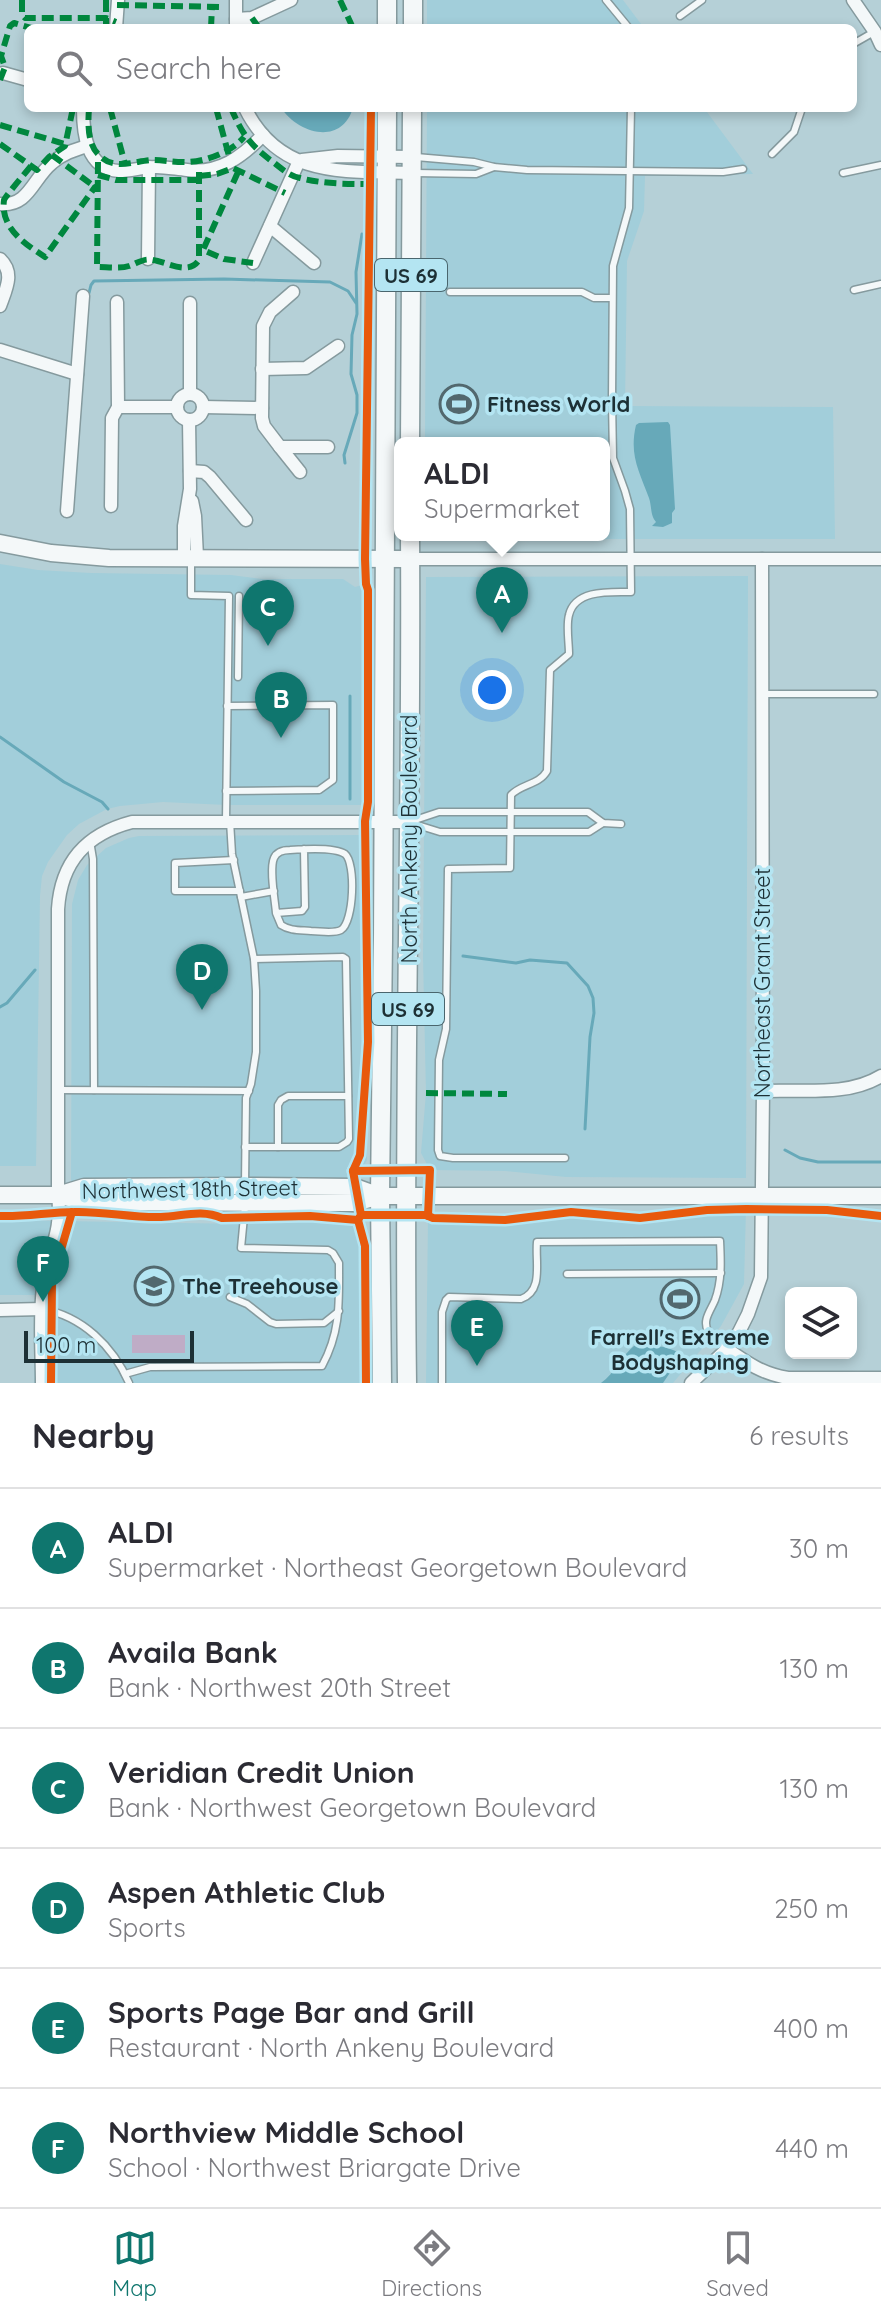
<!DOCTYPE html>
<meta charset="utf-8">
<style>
:root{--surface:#fff;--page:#f2f2f3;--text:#2b2b33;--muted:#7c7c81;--line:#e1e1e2;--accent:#0f766e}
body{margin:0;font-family:Quicksand,sans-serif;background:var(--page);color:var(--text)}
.controls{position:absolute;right:24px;bottom:24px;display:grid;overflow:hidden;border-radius:12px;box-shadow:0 4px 12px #0003}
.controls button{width:72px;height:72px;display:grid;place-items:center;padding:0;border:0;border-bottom:2px solid var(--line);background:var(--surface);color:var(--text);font:40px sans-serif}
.scale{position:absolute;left:24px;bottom:20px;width:170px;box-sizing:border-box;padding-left:8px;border:4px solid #1d3035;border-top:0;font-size:22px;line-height:28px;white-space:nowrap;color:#1d3035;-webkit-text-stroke:6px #b4e5f2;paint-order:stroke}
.you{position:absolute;left:492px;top:690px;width:28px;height:28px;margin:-20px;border:6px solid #fff;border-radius:50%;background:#1a73e8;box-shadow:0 0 0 12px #1a73e833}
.badge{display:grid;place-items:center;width:52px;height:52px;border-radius:50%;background:var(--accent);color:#fff;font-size:26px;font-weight:700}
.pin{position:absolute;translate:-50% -66px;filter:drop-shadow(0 2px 4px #0008)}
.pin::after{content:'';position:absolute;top:42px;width:28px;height:24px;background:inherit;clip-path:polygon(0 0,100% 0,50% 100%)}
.popup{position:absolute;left:394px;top:437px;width:216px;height:104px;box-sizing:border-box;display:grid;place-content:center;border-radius:12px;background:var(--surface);filter:drop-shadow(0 2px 6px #0005);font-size:26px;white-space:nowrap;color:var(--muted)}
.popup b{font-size:30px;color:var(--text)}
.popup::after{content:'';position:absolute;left:50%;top:100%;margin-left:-16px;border:16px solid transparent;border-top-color:var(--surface)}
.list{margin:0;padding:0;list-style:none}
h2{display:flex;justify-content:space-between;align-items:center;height:104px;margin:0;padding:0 32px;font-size:34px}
h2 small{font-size:26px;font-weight:400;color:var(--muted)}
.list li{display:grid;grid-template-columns:52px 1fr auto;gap:24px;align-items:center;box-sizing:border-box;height:120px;padding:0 32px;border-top:2px solid var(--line)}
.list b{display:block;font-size:30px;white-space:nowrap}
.list p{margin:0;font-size:26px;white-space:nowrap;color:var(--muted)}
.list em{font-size:26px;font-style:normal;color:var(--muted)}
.icon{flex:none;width:44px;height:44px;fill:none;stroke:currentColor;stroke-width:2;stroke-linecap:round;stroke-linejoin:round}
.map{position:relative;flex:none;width:881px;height:1383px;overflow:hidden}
.search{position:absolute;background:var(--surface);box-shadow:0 4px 12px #0003;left:24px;right:24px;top:24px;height:88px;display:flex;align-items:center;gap:20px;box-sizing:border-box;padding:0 28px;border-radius:12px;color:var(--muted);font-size:30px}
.sheet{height:824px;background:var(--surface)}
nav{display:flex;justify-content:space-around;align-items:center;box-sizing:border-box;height:112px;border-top:2px solid var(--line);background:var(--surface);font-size:22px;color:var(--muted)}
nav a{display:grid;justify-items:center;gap:4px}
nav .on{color:var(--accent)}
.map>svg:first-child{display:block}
.built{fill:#a2ceda}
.green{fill:#bfacc6}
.water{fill:#67a9b9}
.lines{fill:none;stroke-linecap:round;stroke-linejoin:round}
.stream{stroke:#67a9b9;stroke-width:3}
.lane-casing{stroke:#859a9e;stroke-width:9}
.street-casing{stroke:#859a9e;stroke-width:15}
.secondary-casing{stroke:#859a9e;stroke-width:19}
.primary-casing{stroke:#859a9e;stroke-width:21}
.lane{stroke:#f4f8f9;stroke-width:6}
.street{stroke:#f4f8f9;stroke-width:12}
.secondary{stroke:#f4f8f9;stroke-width:16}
.primary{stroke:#f4f8f9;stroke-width:18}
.quiet{stroke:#00873e;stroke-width:6;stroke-dasharray:12 6;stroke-linecap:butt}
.cycleway-casing{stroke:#b4e5f2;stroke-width:13}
.cycleway{stroke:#e8590c;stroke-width:8}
.labels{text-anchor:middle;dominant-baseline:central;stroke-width:7;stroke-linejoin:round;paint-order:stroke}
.shield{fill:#b4e5f2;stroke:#4a666e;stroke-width:2}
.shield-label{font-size:20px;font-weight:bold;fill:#1d3035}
.poi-label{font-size:22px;font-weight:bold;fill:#1d3035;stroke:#b4e5f2;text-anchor:start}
.street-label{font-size:22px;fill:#1d3035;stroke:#b4e5f2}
</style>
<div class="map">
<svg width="881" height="1383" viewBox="0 0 881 1383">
<rect width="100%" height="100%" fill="#b5d0d7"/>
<!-- built -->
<g class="built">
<path d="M427,0H623L644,28H427Z"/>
<path d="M427,108H704L753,174L645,176L644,211L627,261L625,406L833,407L835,539H425V535H604V443H425Z"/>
<path d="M0,564L38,570L91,573L231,575L262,579H343L355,587L366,584L368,590L364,805H226L163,802L120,806L107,809L79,824L67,835L48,862L42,876L40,896L36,1166H0Z"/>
<path d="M748,576L746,1178L566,1177L505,1171L430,1170L421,1153L426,1093L423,957L426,577Z"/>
<path d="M366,835L367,1160L358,1176L339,1183L71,1181L72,904L78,880L87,865L106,848L129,838L139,836Z"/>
<path d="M746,1209L744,1284L721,1326L673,1383H426L428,1216Z"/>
<path d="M310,1216L352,1219L358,1220L360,1224L365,1246V1383H34L35,1295H0V1220L244,1224L245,1218Z"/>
</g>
<!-- green -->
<rect class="green" x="132" y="1335" width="53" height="18"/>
<!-- water -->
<g class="water">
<path d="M281,108H353C341,146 299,134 281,108Z"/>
<path d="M668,422L670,425L675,509L672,513V523L663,527L652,526L656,522C650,515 652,507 649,498C639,471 629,455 636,425L639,423Z"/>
<path d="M635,1345C649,1344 671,1346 682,1355L663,1383H601C615,1373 621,1356 635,1345Z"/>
</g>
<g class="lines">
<!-- stream -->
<g class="stream">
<path d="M89,293L91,285L94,281L224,279L330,282L348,291L356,303"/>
<path d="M345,463L344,455L357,413V395L351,374L352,335L357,314L356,272L362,234"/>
<path d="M0,737L64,782L102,802L108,809"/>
<path d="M350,799V696"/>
<path d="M463,956L516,963L530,960L567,963L588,986L593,998L594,1013L590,1037L585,1129"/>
<path d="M0,1007L7,1003L35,970"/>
<path d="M785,1150L800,1158L818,1162H881"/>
</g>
<defs>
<g id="lane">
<path d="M606,0L629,28"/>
<path d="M680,16L702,0"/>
<path d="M853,44L874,32"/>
<path d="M772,154L794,132L802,108"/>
<path d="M416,157L474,162L494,167L527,170L723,172L743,169"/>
<path d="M415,173L476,174L494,167"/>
<path d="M843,173L881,165"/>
<path d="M854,290L881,284"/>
<path d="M450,292H582L594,298H612"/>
<path d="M191,561V595L229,596L226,821"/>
<path d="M238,677L239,596"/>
<path d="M762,694H874"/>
<path d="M226,791L319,790L333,780V705L227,706"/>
<path d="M230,821L232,854L254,959L256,991V1052L251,1084L246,1098L245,1185"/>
<path d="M412,821L439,812H588L603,823L621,824"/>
<path d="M411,823L440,832H589L603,823"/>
<path d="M90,841L93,859L94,1090"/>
<path d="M234,860L175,863V891H240"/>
<path d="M241,897L274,891"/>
<path d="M276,913L281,925C290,931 300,930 311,931C320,931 333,934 341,930C354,922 356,863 345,854C335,847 303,849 290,850C284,850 277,851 274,858C269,869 275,900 276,913L302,911L305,907L304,849"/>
<path d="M58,1090L249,1091"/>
<path d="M245,1147H339L347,1142L349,1139L346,959L343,957L254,959"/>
<path d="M278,1147V1105L281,1100L288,1096H348"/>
<path d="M565,1158H453L440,1156L438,1150L439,1060L446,1029L448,869L510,868L511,795C521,784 539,785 547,771L550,670L569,654C569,642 566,626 569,615C575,589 611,592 631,592L630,509L625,491L613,458L612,400L613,266L629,208L631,108"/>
<path d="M567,1274L721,1273"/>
<path d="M230,1297L247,1304L270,1322L276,1324L324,1323L339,1311"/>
<path d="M42,1309C82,1316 113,1346 129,1383"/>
<path d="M125,1374L150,1367L322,1366C341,1331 339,1302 339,1263L333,1253L328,1250L241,1248L245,1206"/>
<path d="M442,1383V1312L446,1300L449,1297L521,1299C544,1291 535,1262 537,1242L720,1241C721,1261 722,1281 715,1300C711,1310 702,1320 708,1331C711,1338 721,1344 727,1349"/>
</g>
<g id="street">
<path d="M853,0L875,32L881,45"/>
<path d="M236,19L252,18L291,0"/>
<path d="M116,28L118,0"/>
<path d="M236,28V0"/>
<path d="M3,73L28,80"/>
<path d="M83,108C83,133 86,169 119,171C131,171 143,167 156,167C166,167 176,169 187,170C219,174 242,157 263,135"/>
<path d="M245,108C280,179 345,171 412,173"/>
<path d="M302,160L338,156L411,157"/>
<path d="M0,204C29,207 33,178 52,163C62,154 74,150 87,146"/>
<path d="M270,226L314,263"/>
<path d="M0,259C15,273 6,289 0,306"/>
<path d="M148,259L149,167"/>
<path d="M253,263L299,161"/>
<path d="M293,292L270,312L263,326L262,418L264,426L280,447H328"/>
<path d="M0,350L77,374"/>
<path d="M262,369L306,368L338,346"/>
<path d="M190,394V303"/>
<circle cx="190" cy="407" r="13"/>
<path d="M118,407H177"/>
<path d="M203,407L262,408"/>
<path d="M280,447L300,472"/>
<path d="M190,471L204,472L210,477L246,520"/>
<path d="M192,501L195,516L197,557"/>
<path d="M111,506L112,418L118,407L117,302"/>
<path d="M67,511L83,296"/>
<path d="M184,557V526L190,489L189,420"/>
<path d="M410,559H881"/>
<path d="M763,1091C801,1089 847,1097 881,1076"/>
<path d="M0,1310L42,1309"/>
<path d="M727,1349C747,1363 763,1374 788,1378H881"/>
<path d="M42,1383C42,1352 39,1319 43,1288C47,1252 63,1234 58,1195V909C61,862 86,834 132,822H409"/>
<path d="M691,1383L727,1349L739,1332L748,1314L761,1277L763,1091L762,559"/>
</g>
<g id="secondary">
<path d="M0,543L51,553L109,558L410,559"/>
<path d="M0,1195H58L84,1187L245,1186L355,1187L380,1196"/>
<path d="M58,1195L84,1202L355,1203L380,1196H881"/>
</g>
<g id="primary">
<path d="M413,0V28"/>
<path d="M387,28V0"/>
<path d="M410,443L412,108"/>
<path d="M382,1383L380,1196L383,940L387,108"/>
<path d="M407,1383C403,1100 412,818 410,535"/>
</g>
</defs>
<!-- lane casing -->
<use href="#lane" class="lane-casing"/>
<!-- street casing -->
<use href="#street" class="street-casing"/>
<!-- secondary casing -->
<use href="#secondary" class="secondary-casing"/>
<!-- primary casing -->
<use href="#primary" class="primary-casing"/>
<!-- lane -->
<use href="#lane" class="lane"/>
<!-- street -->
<use href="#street" class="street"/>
<!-- secondary -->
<use href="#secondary" class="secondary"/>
<!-- primary -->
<use href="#primary" class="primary"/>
<!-- quiet -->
<g class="quiet">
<path d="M22,0V15L25,18H106L116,22"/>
<path d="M106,0V24"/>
<path d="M340,0L353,28"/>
<path d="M117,5L223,7"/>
<path d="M252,18L259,28"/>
<path d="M328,27L329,28"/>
<path d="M211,28L212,6"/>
<path d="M0,80L5,67L1,56L10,26L14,23L31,28"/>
<path d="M89,108C88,123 87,144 99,155C114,171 134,161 152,160C163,160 172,162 183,162C203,163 232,152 244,137"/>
<path d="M110,108L125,164"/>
<path d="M216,108L229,156"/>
<path d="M231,108C242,134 250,145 273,162C281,168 289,176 300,178C323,184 347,184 370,184"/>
<path d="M0,125L65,144"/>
<path d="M0,144L37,170L49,157L65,146L73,108"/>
<path d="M52,155L95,187"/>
<path d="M98,162L97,267C107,267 120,269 129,266C138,263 143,258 153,260C167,262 189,276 199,260V170"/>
<path d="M31,166C26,172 5,197 4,200C0,229 27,245 45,257L95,187L98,186"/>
<path d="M238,172L203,250L224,259L253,263"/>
<path d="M98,175L116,180H199"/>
<path d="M199,176L217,174L233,168L285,193"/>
<path d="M426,1093L507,1094"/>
</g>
<defs>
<g id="cycleway">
<path d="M353,1171L360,1155L368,1042L365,821L368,802V590L366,584L365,559L371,108"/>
<path d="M361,1215L353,1171L430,1170L428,1216"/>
<path d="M0,1216C25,1217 50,1212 74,1212C103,1211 132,1218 161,1217C183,1216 202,1209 222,1218L310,1216L358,1220L361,1215H426L433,1218L505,1220L571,1212L640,1218L707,1210L746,1209L827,1210L881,1216"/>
<path d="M358,1220L365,1246L366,1383"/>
<path d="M51,1383L52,1281L72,1212"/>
</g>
</defs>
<!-- cycleway casing -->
<use href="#cycleway" class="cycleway-casing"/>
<!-- cycleway -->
<use href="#cycleway" class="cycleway"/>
</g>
<!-- icons -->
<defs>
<symbol id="stadium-ring" viewBox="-11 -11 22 22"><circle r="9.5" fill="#b4e5f2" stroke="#52686e" stroke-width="1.5"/><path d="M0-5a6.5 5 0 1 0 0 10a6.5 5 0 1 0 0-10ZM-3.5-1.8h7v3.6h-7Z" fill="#52686e"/></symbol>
<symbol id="school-ring" viewBox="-11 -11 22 22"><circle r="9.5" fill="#b4e5f2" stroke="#52686e" stroke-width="1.5"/><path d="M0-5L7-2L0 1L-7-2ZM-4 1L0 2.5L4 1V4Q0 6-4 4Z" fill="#52686e"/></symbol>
</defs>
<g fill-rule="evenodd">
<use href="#stadium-ring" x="437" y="382" width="44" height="44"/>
<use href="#school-ring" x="132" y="1264" width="44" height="44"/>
<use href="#stadium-ring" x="658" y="1277" width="44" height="44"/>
</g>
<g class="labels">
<!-- shield labels -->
<g class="shield">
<rect x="375" y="259" width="72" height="32" rx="6"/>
<rect x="372" y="993" width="72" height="32" rx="6"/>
</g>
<g class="shield-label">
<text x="411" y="275">US 69</text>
<text x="408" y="1009">US 69</text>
</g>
<!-- poi labels -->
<g class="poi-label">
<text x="487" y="404">Fitness World</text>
<text x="182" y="1286">The Treehouse</text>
<text x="680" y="1337" text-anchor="middle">Farrell's Extreme<tspan x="680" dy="25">Bodyshaping</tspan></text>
</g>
<!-- street labels -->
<g class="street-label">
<text transform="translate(409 839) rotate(-90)">North Ankeny Boulevard</text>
<text transform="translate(762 983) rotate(-90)">Northeast Grant Street</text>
<text transform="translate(190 1189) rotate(-1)">Northwest 18th Street</text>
</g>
</g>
</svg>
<div class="controls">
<button><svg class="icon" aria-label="layers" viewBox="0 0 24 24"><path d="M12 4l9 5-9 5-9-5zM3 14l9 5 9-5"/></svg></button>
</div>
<div class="scale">100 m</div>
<div class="you"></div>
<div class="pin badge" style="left:502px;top:633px">A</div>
<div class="popup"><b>ALDI</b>Supermarket</div>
<div class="pin badge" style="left:281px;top:738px">B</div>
<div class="pin badge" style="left:268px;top:646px">C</div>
<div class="pin badge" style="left:202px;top:1010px">D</div>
<div class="pin badge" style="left:477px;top:1366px">E</div>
<div class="pin badge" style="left:43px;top:1302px">F</div>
<div class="search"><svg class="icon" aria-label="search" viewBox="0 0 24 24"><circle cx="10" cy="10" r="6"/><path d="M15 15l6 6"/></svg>Search here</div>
</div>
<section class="sheet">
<h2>Nearby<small>6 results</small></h2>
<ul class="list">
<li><span class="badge">A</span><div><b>ALDI</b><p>Supermarket · Northeast Georgetown Boulevard</p></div><em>30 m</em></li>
<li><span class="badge">B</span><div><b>Availa Bank</b><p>Bank · Northwest 20th Street</p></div><em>130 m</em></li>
<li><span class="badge">C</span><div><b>Veridian Credit Union</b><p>Bank · Northwest Georgetown Boulevard</p></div><em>130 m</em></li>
<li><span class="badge">D</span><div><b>Aspen Athletic Club</b><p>Sports</p></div><em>250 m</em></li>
<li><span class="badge">E</span><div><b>Sports Page Bar and Grill</b><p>Restaurant · North Ankeny Boulevard</p></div><em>400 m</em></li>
<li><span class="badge">F</span><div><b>Northview Middle School</b><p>School · Northwest Briargate Drive</p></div><em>440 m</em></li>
</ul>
</section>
<nav>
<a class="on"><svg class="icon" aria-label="map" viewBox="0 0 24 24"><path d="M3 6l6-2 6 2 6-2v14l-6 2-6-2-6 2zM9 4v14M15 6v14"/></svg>Map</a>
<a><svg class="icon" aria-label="directions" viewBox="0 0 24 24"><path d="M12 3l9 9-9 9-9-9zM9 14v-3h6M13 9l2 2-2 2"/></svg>Directions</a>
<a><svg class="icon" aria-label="saved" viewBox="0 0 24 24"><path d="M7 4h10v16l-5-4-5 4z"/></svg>Saved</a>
</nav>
